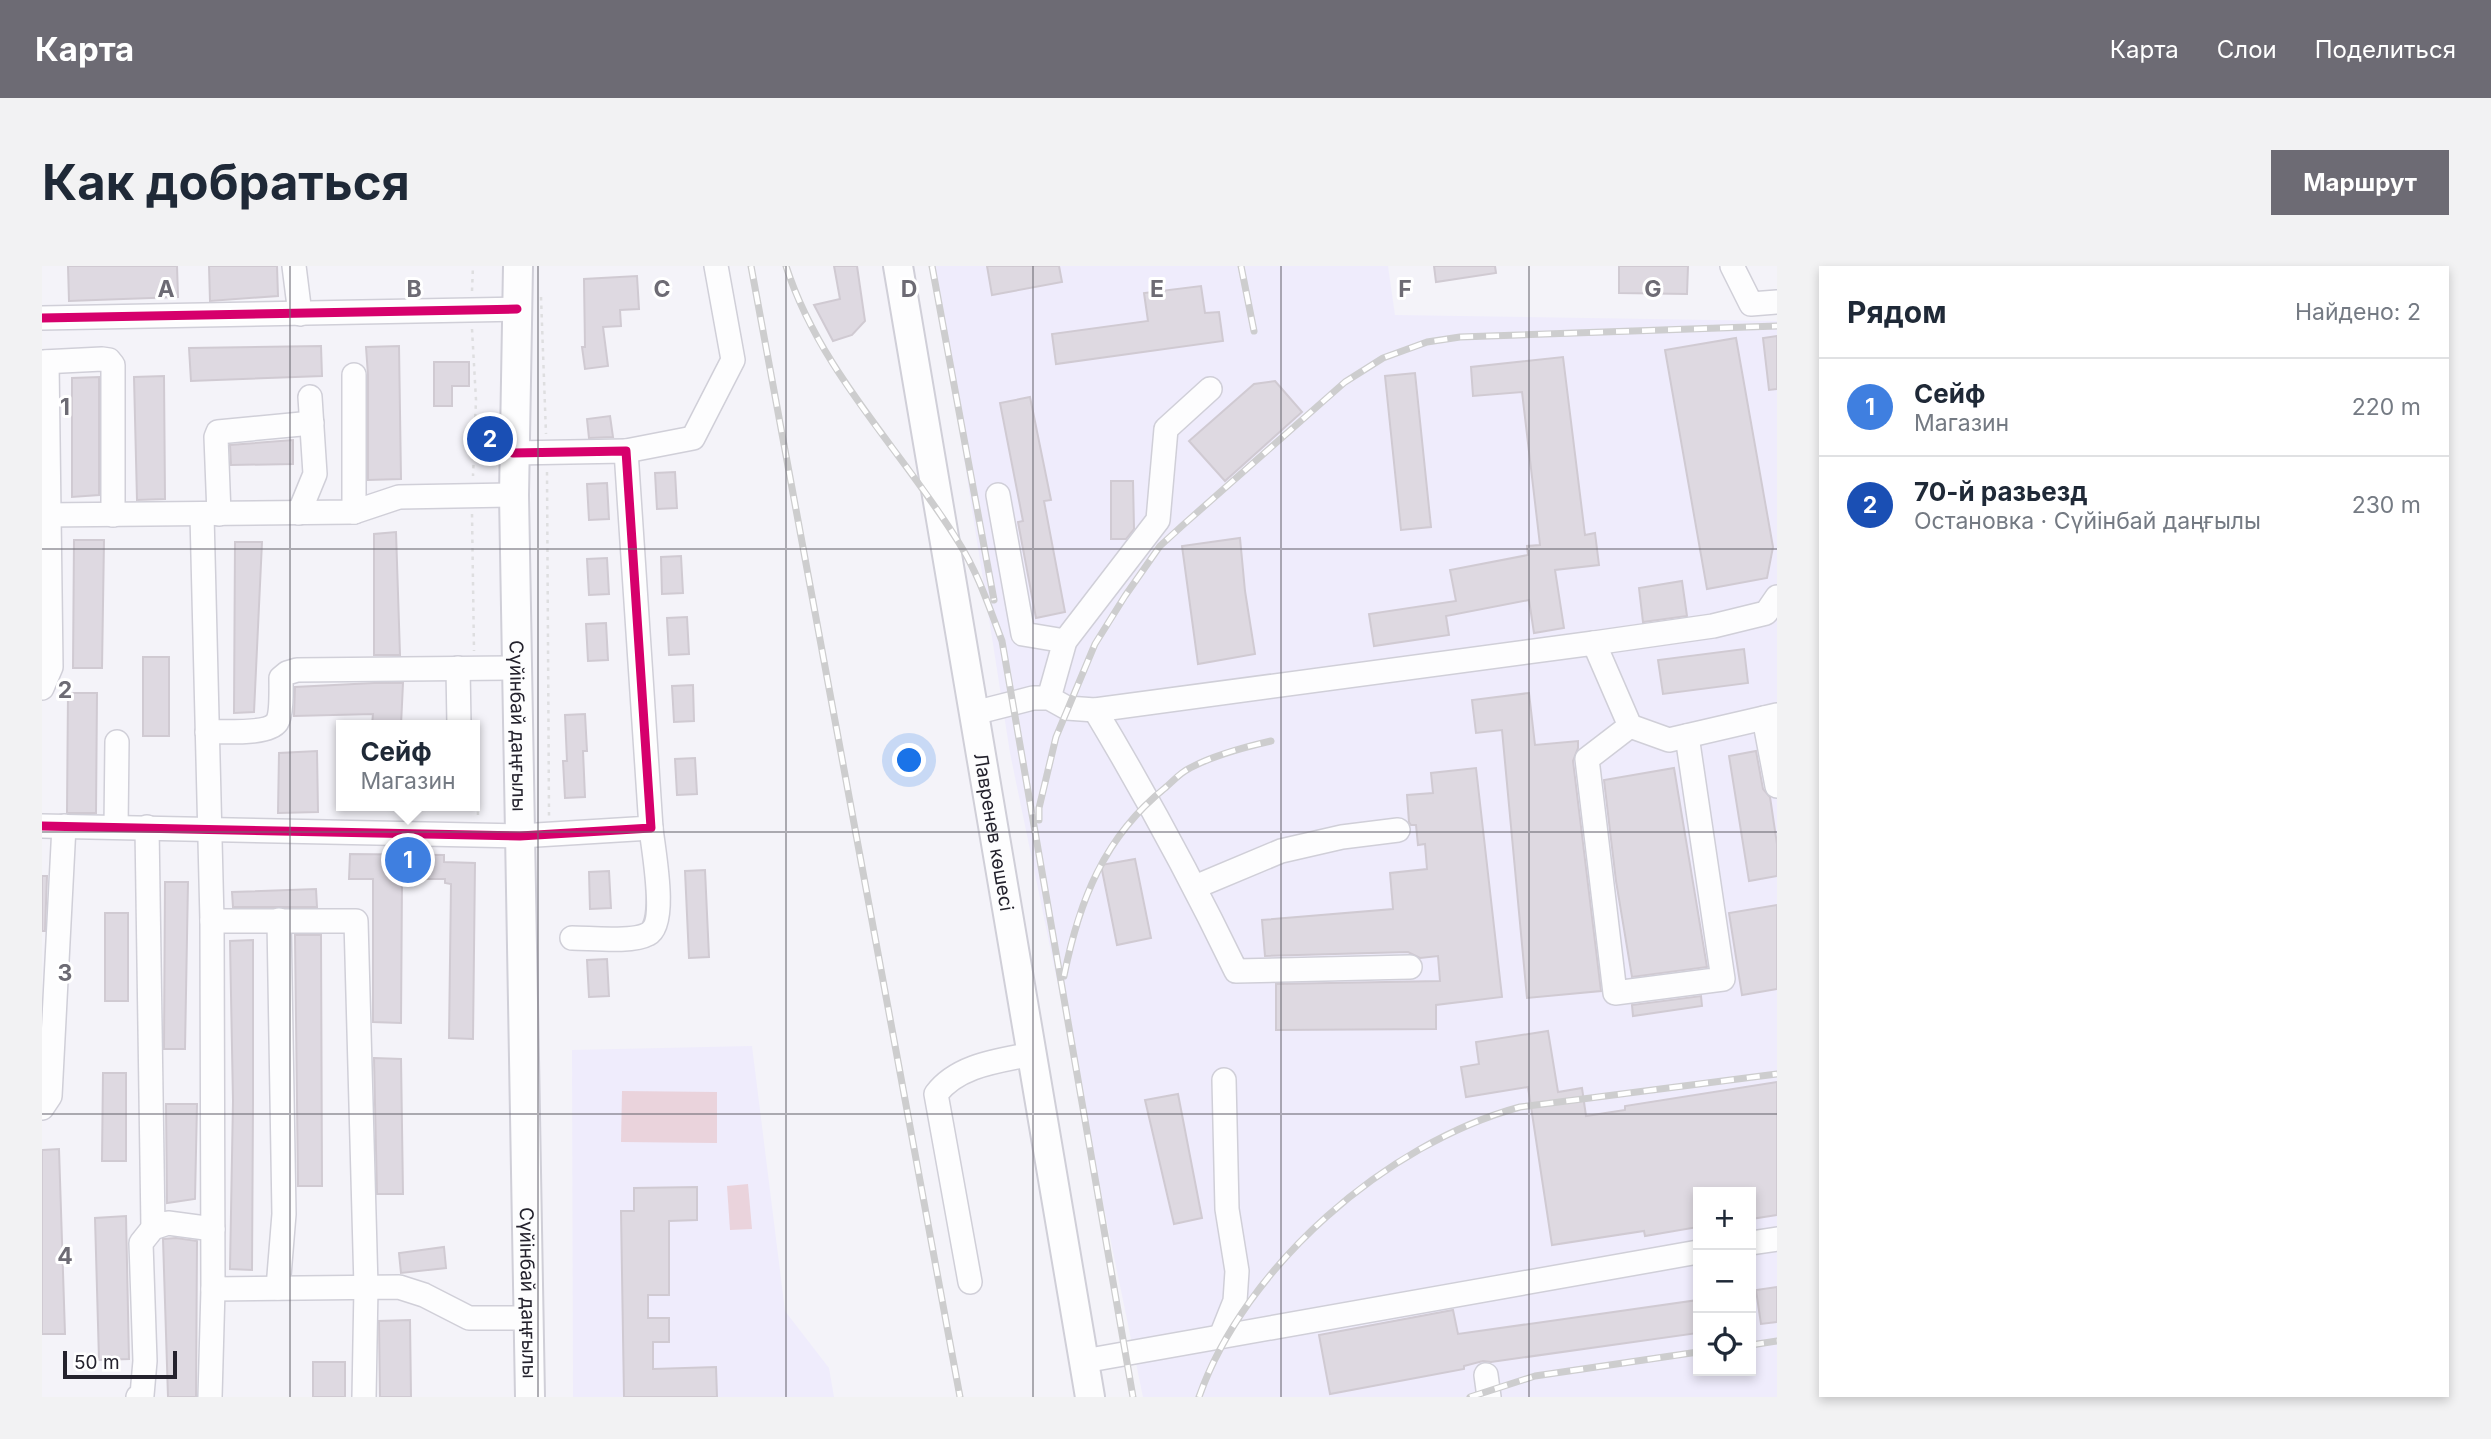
<!DOCTYPE html>
<html lang="ru">
<meta charset="utf-8">
<style>
:root{--surface:#fff;--page:#f2f2f3;--text:#1f2937;--muted:#747a83;--line:#e0e1e3;--accent:#6d6b74}
body{margin:0;font-family:Inter,sans-serif;background:var(--page);color:var(--text)}
.controls{position:absolute;right:21px;bottom:21px;display:grid;overflow:hidden;border-radius:0px;box-shadow:0 4px 10px #0003}
.controls button{width:63px;height:63px;display:grid;place-items:center;padding:0;border:0;border-bottom:2px solid var(--line);background:var(--surface);color:var(--text);font:35px sans-serif}
.scale{position:absolute;left:21px;bottom:18px;width:114px;box-sizing:border-box;padding-left:7px;border:4px solid #24222d;border-top:0;font-size:19px;line-height:24px;white-space:nowrap;color:#24222d;-webkit-text-stroke:5px #fff;paint-order:stroke}
.you{position:absolute;left:868px;top:495px;width:24px;height:24px;margin:-18px;border:5px solid #fff;border-radius:50%;background:#1a73e8;box-shadow:0 0 0 10px #1a73e833}
.badge{display:grid;place-items:center;width:46px;height:46px;border-radius:50%;background:var(--accent);color:#fff;font-size:23px;font-weight:700}
.pin{position:absolute;translate:-50% -50%;border:4px solid #fff;box-shadow:0 2px 7px #0006}
.popup{position:absolute;left:294px;top:454px;width:144px;height:91px;box-sizing:border-box;display:grid;place-content:center;border-radius:0px;background:var(--surface);filter:drop-shadow(0 2px 5px #0005);font-size:23px;white-space:nowrap;color:var(--muted)}
.popup b{font-size:26px;color:var(--text)}
.popup::after{content:'';position:absolute;left:50%;top:100%;margin-left:-14px;border:14px solid transparent;border-top-color:var(--surface)}
.list{margin:0;padding:0;list-style:none}
h2{display:flex;justify-content:space-between;align-items:center;height:91px;margin:0;padding:0 28px;font-size:30px}
h2 small{font-size:23px;font-weight:400;color:var(--muted)}
.list li{display:grid;grid-template-columns:46px 1fr auto;gap:21px;align-items:center;box-sizing:border-box;height:98px;padding:0 28px;border-top:2px solid var(--line)}
.list b{display:block;font-size:26px;white-space:nowrap}
.list p{margin:0;font-size:23px;white-space:nowrap;color:var(--muted)}
.list em{font-size:23px;font-style:normal;color:var(--muted)}
.icon{flex:none;width:38px;height:38px;fill:none;stroke:currentColor;stroke-width:2;stroke-linecap:round;stroke-linejoin:round}
.map{position:relative;flex:none;width:1735px;height:1131px;overflow:hidden;border-radius:0px}
header{display:flex;align-items:center;gap:42px;box-sizing:border-box;height:98px;padding:0 35px;background:var(--accent);color:#fff}
header strong{font-size:33px}
nav{display:flex;gap:38px;margin-inline-start:auto;font-size:24px}
.intro{display:flex;align-items:center;justify-content:space-between;box-sizing:border-box;height:168px;padding:0 42px}
h1{margin:0;font-size:49px}
.button{padding:18px 32px;border-radius:0px;background:var(--accent);color:#fff;font-size:24px;font-weight:700}
main{display:flex;gap:42px;padding:0 42px}
aside{flex:1;background:var(--surface);border-radius:0px;box-shadow:0 4px 10px #0003}
.map>svg:first-child{display:block}
.built{fill:#efecfc;fill-rule:evenodd}
.green{fill:#ead3dc}
.building{fill:#ded9e1;stroke:#d0cad2;stroke-width:2}
.lines{fill:none;stroke-linecap:round;stroke-linejoin:round}
.minor-casing{stroke:#d0cfd8;stroke-width:26}
.major-casing{stroke:#d0cfd8;stroke-width:32}
.path{stroke:#dedee0;stroke-width:2.5;stroke-dasharray:3.5 5;stroke-linecap:butt}
.minor{stroke:#fdfdfe;stroke-width:23}
.major{stroke:#fdfdfe;stroke-width:28}
.rail-casing{stroke:#cdcdce;stroke-width:7}
.rail{stroke:#fff;stroke-width:4.5;stroke-dasharray:13;stroke-linecap:butt}
.cycleway-casing{stroke:#fff;stroke-width:13}
.cycleway{stroke:#d6006c;stroke-width:9}
.grid{fill:none;stroke:#6d6b74;stroke-width:2;stroke-opacity:0.55}
.labels{text-anchor:middle;dominant-baseline:central;stroke-width:6;stroke-linejoin:round;paint-order:stroke}
.street-label{font-size:19px;fill:#24222d;stroke:#fff}
.grid-label{font-size:23px;text-anchor:middle;font-weight:bold;fill:#6d6b74;stroke:#fff;stroke-width:6;stroke-linejoin:round;paint-order:stroke}
</style>
<header>
<strong>Карта</strong>
<nav><a>Карта</a><a>Слои</a><a>Поделиться</a></nav>
</header>
<div class="intro"><h1>Как добраться</h1><a class="button">Маршрут</a></div>
<main>
<div class="map">
<svg width="1735" height="1131" viewBox="0 0 1735 1131">
<rect width="100%" height="100%" fill="#f4f3f9"/>
<!-- built -->
<g class="built">
<path d="M892,0H1346L1353,49L1735,55V1131H1101L968,487ZM1656,926H1709V1105H1656Z"/>
<path d="M710,780L743,1045L787,1102L792,1131H531L530,784Z"/>
</g>
<!-- green -->
<g class="green">
<path d="M580,825L675,826V877L579,876Z"/>
<path d="M706,918L710,963L688,964L685,920Z"/>
</g>
<!-- building -->
<g class="building">
<path d="M26,0H135L136,31L27,35Z"/>
<path d="M167,0H235L236,30L168,35Z"/>
<path d="M792,0H815L823,55L810,69L791,75L772,39L798,33Z"/>
<path d="M945,0H1017L1020,16L950,29Z"/>
<path d="M1392,0H1453L1454,7L1394,16Z"/>
<path d="M1577,0H1646L1645,28L1577,27Z"/>
<path d="M595,10L597,43L578,44L579,60L561,61L566,100L543,103L540,81H543L542,13Z"/>
<path d="M1159,20L1163,47L1177,46L1181,75L1014,98L1010,68L1106,55L1102,27Z"/>
<path d="M1735,70V123L1727,124L1721,72Z"/>
<path d="M1694,72L1731,281L1725,312L1665,323L1623,84Z"/>
<path d="M279,80L280,110L149,115L147,82Z"/>
<path d="M357,80L359,213L326,214V109L324,81Z"/>
<path d="M1521,91L1543,269L1553,267L1557,299L1513,304L1522,362L1492,367L1487,334L1404,350L1407,369L1332,380L1327,348L1414,335L1408,304L1486,289L1485,280L1498,279L1480,126L1431,130L1429,101Z"/>
<path d="M392,96H427V120H410V140H392Z"/>
<path d="M1373,107L1389,261L1359,264L1343,110Z"/>
<path d="M122,110L123,233L95,234L92,111Z"/>
<path d="M57,111V229L30,231V112Z"/>
<path d="M1233,115L1260,146L1183,215L1147,175L1212,118Z"/>
<path d="M988,131L1009,234L1002,235L1023,346L994,352L976,256L981,255L958,137Z"/>
<path d="M568,150L571,171L547,172L545,153Z"/>
<path d="M251,174V198L189,199L188,179Z"/>
<path d="M633,206L635,242L615,243L613,207Z"/>
<path d="M1069,215H1091L1092,263L1084,273H1069Z"/>
<path d="M565,217L567,253L547,254L545,218Z"/>
<path d="M354,266L358,389H332V268Z"/>
<path d="M1198,272L1203,325L1213,388L1156,398L1140,280Z"/>
<path d="M32,274H62L60,402H31Z"/>
<path d="M193,276H220L212,446L192,447Z"/>
<path d="M639,290L641,327L620,328L619,291Z"/>
<path d="M565,292L567,328L547,329L545,293Z"/>
<path d="M1640,315L1645,350L1601,356L1597,322Z"/>
<path d="M645,351L647,388L627,389L625,352Z"/>
<path d="M564,357L566,394L546,395L544,358Z"/>
<path d="M1702,383L1706,417L1621,428L1616,394Z"/>
<rect x="101" y="391" width="26" height="79"/>
<path d="M332,417H361L359,459H330L331,448L252,450L253,421Z"/>
<path d="M651,419L652,455L632,456L630,420Z"/>
<path d="M26,427H55L54,547H25Z"/>
<path d="M1487,427L1493,479L1536,475V482L1531,495L1559,725L1485,732L1460,464L1434,467L1430,434Z"/>
<path d="M543,448L545,485H541L543,531L523,532L521,495H525L523,449Z"/>
<path d="M275,485L276,546L236,547L237,487Z"/>
<path d="M1714,485L1721,523L1728,531L1735,578V610L1707,615L1687,490Z"/>
<path d="M653,492L655,528L635,529L633,493Z"/>
<path d="M1434,502L1460,731L1394,739V763L1234,764V718L1398,715L1396,690L1378,692L1366,686L1223,690L1220,654L1351,643L1348,607L1385,603L1383,578L1376,579L1374,559H1369L1367,556L1365,529L1391,527L1389,507Z"/>
<path d="M1632,502L1665,701L1590,711L1574,615L1562,514Z"/>
<path d="M308,588L402,589V596L433,597L431,773L407,772L409,618L403,617V613H360L359,757L331,756V613H307Z"/>
<path d="M1093,593L1109,672L1075,679L1059,599Z"/>
<path d="M663,604L667,691L647,692L643,605Z"/>
<path d="M567,605L569,642L548,643L547,606Z"/>
<path d="M0,610H5L3,665H0Z"/>
<path d="M123,616H146L143,783H122Z"/>
<path d="M274,623L275,641H191L190,626Z"/>
<path d="M1735,639V723L1700,729L1687,647Z"/>
<rect x="63" y="647" width="23" height="88"/>
<path d="M253,669H279L280,920H256Z"/>
<path d="M211,674V836L210,1004L188,1003L191,835L188,675Z"/>
<path d="M565,693L567,730L547,731L545,694Z"/>
<path d="M1659,730L1660,740L1591,750L1590,739Z"/>
<path d="M1506,765L1516,826L1540,822L1544,850L1583,844V840L1735,816V949L1709,953V926H1656V961L1603,970L1602,965L1510,979L1486,821L1424,831L1419,801L1437,798L1434,776Z"/>
<path d="M332,792L359,793L361,928H335Z"/>
<path d="M61,807H84V895H60Z"/>
<path d="M1136,828L1160,952L1132,958L1103,834Z"/>
<path d="M124,838H155L153,933L125,937Z"/>
<path d="M17,883L23,1068H0V884Z"/>
<path d="M655,921V954L627,955V1029H606V1052H627V1076H611V1103L674,1101L675,1131H582L579,945H592V922Z"/>
<path d="M84,950L87,1093L57,1094L53,952Z"/>
<path d="M134,972L155,975L154,1131H126L121,973Z"/>
<path d="M402,981L404,1002L359,1007L357,987Z"/>
<path d="M1735,1021V1056L1719,1058L1714,1024Z"/>
<path d="M1656,1034V1067L1449,1096L1441,1095L1422,1100V1103L1288,1128L1277,1069L1411,1044L1416,1068Z"/>
<path d="M368,1054L369,1131H338L337,1055Z"/>
<rect x="271" y="1096" width="32" height="35"/>
</g>
<g class="lines">
<defs>
<g id="minor">
<path d="M252,0L258,48"/>
<path d="M1690,0L1709,38L1735,36"/>
<path d="M0,52L475,43"/>
<path d="M0,96L60,93L67,94L71,99V249"/>
<path d="M312,109V246"/>
<path d="M584,185L651,172L691,94L674,0"/>
<path d="M956,229L981,368L1023,375"/>
<path d="M257,247L273,208L268,131"/>
<path d="M177,248L174,171L176,166L270,157"/>
<path d="M0,249L312,246L357,231L472,229"/>
<path d="M160,249L170,655L171,1023L357,1021L382,1029L427,1052H487"/>
<path d="M1552,377L1671,360L1724,347L1735,331"/>
<path d="M416,402L417,459"/>
<path d="M0,422L9,401L5,96"/>
<path d="M1007,432L1023,375L1116,254L1124,163L1168,123"/>
<path d="M1053,444C1104,529 1151,616 1194,705L1368,701"/>
<path d="M932,447L991,432H1007L1025,442L1053,444L1552,377L1588,460L1627,474L1735,449"/>
<path d="M1722,452L1735,520"/>
<path d="M1588,460L1545,493L1573,727L1681,713L1645,470"/>
<path d="M165,466C181,465 226,469 235,456C240,448 239,422 239,412L245,407L255,404L475,402"/>
<path d="M0,560L478,570L609,562L584,185L471,187"/>
<path d="M74,561L75,476"/>
<path d="M105,561L111,962"/>
<path d="M1153,621L1239,585L1300,571L1356,564"/>
<path d="M170,655H314L324,1021L322,1131"/>
<path d="M530,672C549,672 590,677 606,668C626,658 611,583 609,562"/>
<path d="M0,842L8,830L22,560"/>
<path d="M1709,977L1735,973"/>
<path d="M928,1016L894,828C916,799 956,795 990,788"/>
<path d="M236,1022L242,948L237,654"/>
<path d="M1179,1070L1193,1035L1195,1005L1185,943L1182,814"/>
<path d="M1042,1095L1656,986"/>
<path d="M1444,1109L1447,1131"/>
<path d="M96,1131L100,1129L103,1095L99,977L111,962L126,957L171,963"/>
<path d="M168,1131L171,1023"/>
</g>
<g id="major">
<path id="s1" d="M476,0L472,229L488,1131"/>
<path id="s2" d="M856,0L1048,1131"/>
</g>
</defs>
<!-- minor casing -->
<use href="#minor" class="minor-casing"/>
<!-- major casing -->
<use href="#major" class="major-casing"/>
<!-- path -->
<g class="path">
<path d="M430,25L431,0"/>
<path d="M499,31L504,168"/>
<path d="M430,63L434,134L431,210"/>
<path d="M505,206L507,550"/>
<path d="M430,248L432,385"/>
<path d="M434,469L436,549"/>
</g>
<!-- minor -->
<use href="#minor" class="minor"/>
<!-- major -->
<use href="#major" class="major"/>
<defs>
<g id="rail">
<path d="M709,0L918,1131"/>
<path d="M744,0C778,106 860,184 917,277C936,307 947,341 960,375L1091,1131"/>
<path d="M890,0L952,334"/>
<path d="M1199,0L1212,65"/>
<path d="M997,554V542L1014,471L1053,378L1083,330L1118,280L1141,259L1303,116L1341,92L1385,76L1418,71L1735,60"/>
<path d="M1022,710C1037,635 1062,571 1123,522C1131,515 1139,506 1148,502C1172,489 1203,481 1229,475"/>
<path d="M1709,1079L1735,1075"/>
<path d="M1157,1131C1203,1000 1345,877 1478,841L1735,808"/>
<path d="M1428,1131L1493,1110L1656,1086"/>
</g>
</defs>
<!-- rail casing -->
<use href="#rail" class="rail-casing"/>
<!-- rail -->
<use href="#rail" class="rail"/>
<defs>
<g id="cycleway">
<path d="M0,52L475,43"/>
<path d="M0,560L478,570L609,562L584,185L471,187"/>
</g>
</defs>
<!-- cycleway casing -->
<use href="#cycleway" class="cycleway-casing"/>
<!-- cycleway -->
<use href="#cycleway" class="cycleway"/>
</g>
<!-- grid -->
<path class="grid" d="M248,0V1131M496,0V1131M744,0V1131M991,0V1131M1239,0V1131M1487,0V1131M0,283H1735M0,566H1735M0,848H1735"/>
<g class="labels">
<!-- street labels -->
<g class="street-label">
<text stroke="none"><textPath href="#s1" startOffset="460">Сүйінбай даңғылы</textPath></text>
<text stroke="none"><textPath href="#s2" startOffset="574">Лавренев көшесі</textPath></text>
<text stroke="none"><textPath href="#s1" startOffset="1027">Сүйінбай даңғылы</textPath></text>
</g>
</g>
<g class="grid-label">
<text x="124" y="31">A</text>
<text x="372" y="31">B</text>
<text x="620" y="31">C</text>
<text x="867" y="31">D</text>
<text x="1115" y="31">E</text>
<text x="1363" y="31">F</text>
<text x="1611" y="31">G</text>
<text x="23" y="149">1</text>
<text x="23" y="432">2</text>
<text x="23" y="715">3</text>
<text x="23" y="998">4</text>
</g>
</svg>
<div class="controls">
<button>+</button>
<button>−</button>
<button><svg class="icon" aria-label="locate" viewBox="0 0 24 24"><circle cx="12" cy="12" r="6"/><path d="M12 2v4M12 18v4M2 12h4M18 12h4"/></svg></button>
</div>
<div class="scale">50 m</div>
<div class="you"></div>
<div class="pin badge" style="left:366px;top:594px;background:#3f7fe0">1</div>
<div class="popup"><b>Сейф</b>Магазин</div>
<div class="pin badge" style="left:448px;top:173px;background:#1a4fb4">2</div>
</div>
<aside>
<h2>Рядом<small>Найдено: 2</small></h2>
<ul class="list">
<li><span class="badge" style="background:#3f7fe0">1</span><div><b>Сейф</b><p>Магазин</p></div><em>220 m</em></li>
<li><span class="badge" style="background:#1a4fb4">2</span><div><b>70-й разьезд</b><p>Остановка · Сүйінбай даңғылы</p></div><em>230 m</em></li>
</ul>
</aside>
</main>
